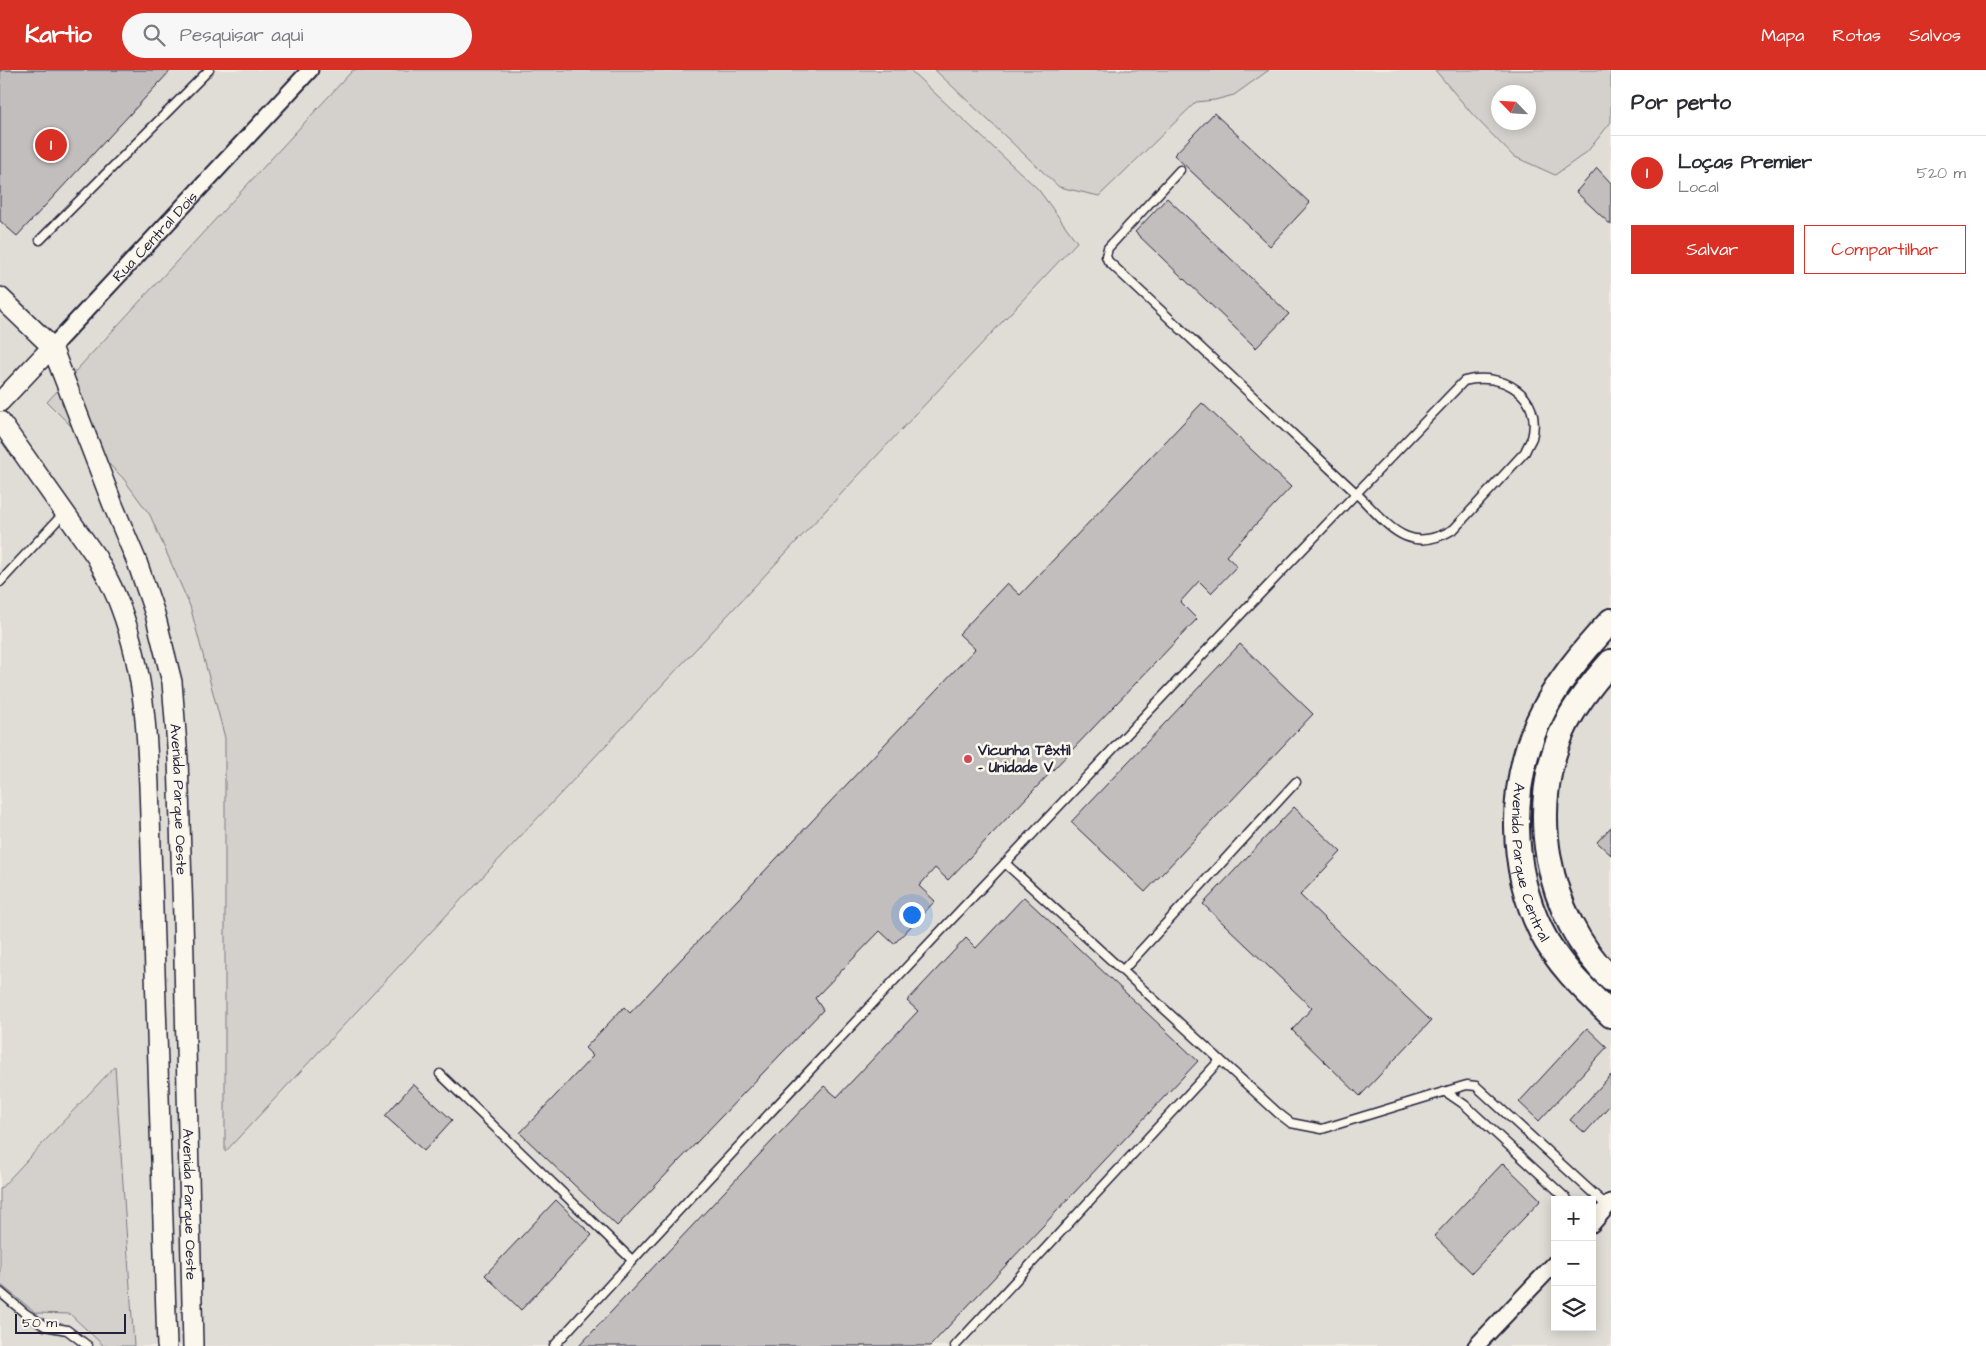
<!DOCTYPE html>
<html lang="pt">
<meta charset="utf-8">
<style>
:root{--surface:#fff;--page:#f7f7f7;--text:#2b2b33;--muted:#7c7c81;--line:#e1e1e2;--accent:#d93025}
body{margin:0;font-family:"Architects Daughter",sans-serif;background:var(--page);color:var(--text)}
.controls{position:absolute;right:15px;bottom:15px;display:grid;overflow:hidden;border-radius:0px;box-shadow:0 2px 12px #0003}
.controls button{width:45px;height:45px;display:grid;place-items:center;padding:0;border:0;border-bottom:1px solid var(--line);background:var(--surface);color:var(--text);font:25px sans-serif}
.compass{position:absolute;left:1491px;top:15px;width:45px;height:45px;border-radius:50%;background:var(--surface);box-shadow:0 2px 12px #0003;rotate:295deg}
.scale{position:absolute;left:15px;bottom:12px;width:111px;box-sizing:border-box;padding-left:5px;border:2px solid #22223b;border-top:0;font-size:14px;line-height:18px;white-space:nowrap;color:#22223b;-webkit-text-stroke:4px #fbf7ec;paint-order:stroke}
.you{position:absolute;left:911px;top:844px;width:18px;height:18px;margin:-12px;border:4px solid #fff;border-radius:50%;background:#1a73e8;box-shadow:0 0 0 8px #1a73e833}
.badge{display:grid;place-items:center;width:32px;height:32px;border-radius:50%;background:var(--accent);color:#fff;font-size:16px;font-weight:700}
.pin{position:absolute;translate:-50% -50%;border:2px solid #fff;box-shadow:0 1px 5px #0006}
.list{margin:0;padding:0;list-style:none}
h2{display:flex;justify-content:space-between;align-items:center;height:65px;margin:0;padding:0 20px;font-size:21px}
h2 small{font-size:16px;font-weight:400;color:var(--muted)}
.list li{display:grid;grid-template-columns:32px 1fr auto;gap:15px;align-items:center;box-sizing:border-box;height:75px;padding:0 20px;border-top:1px solid var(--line)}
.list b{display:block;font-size:19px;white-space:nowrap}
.list p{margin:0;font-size:16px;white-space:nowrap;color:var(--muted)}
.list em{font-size:16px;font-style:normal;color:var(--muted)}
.actions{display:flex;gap:10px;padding:15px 20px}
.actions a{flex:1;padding:11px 0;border:1px solid var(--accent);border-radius:0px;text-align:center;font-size:18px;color:var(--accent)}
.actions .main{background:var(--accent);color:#fff}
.icon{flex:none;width:28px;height:28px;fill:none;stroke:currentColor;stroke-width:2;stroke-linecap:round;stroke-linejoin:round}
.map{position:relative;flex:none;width:1611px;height:1276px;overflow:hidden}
header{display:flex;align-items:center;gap:30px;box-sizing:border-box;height:70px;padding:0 25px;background:var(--accent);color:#fff}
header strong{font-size:24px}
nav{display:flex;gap:28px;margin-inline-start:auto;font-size:18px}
.search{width:350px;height:45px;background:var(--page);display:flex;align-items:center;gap:12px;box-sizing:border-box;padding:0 18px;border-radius:28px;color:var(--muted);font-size:19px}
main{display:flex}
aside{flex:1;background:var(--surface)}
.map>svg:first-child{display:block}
.built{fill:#e0dcd6;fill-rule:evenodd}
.green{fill:#d4d1cc;stroke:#7b7a84;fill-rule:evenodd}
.building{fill:#c2bebe;stroke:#22223b}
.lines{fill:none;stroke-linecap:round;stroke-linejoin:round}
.service-casing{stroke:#22223b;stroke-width:11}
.minor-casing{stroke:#22223b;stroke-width:19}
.tertiary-casing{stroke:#22223b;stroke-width:22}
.primary-casing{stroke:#22223b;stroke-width:28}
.service{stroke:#fbf7ec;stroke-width:8}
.minor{stroke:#fbf7ec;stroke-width:15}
.tertiary{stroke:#fbf7ec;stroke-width:19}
.primary{stroke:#fbf7ec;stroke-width:24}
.poi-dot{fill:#d1495b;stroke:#fbf7ec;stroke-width:2}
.labels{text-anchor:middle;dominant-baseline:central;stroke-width:5;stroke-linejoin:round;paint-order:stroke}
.street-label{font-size:15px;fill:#22223b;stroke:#fbf7ec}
.poi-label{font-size:15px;font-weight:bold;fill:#22223b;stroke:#fbf7ec;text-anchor:start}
</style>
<header>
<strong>Kartio</strong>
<div class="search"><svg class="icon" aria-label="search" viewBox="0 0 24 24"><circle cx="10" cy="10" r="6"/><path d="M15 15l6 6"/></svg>Pesquisar aqui</div>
<nav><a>Mapa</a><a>Rotas</a><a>Salvos</a></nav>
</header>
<main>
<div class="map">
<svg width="1611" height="1276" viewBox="0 0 1611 1276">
<rect width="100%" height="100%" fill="#f2eee5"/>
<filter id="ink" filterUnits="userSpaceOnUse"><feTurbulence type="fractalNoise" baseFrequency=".02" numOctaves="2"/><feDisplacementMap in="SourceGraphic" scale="10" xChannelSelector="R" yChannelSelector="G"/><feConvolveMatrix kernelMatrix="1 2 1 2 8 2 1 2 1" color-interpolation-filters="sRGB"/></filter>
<g filter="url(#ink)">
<!-- built -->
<path class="built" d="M0,0H1611V1276H0ZM1498,22H1528V52H1498ZM1555,1130H1592V1257H1555Z"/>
<!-- green -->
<g class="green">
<path d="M353,0H910L1038,119L1077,172L225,1082V668L190,536L150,445L123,408L47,332Z"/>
<path d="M935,0H1269L1234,25L1215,30L1196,32L1099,126L1059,117Z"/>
<path d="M1435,0H1611V52L1587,82L1555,105L1513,86L1473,45ZM1528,22V52H1498V22Z"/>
<path d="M115,996L134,1276H104L70,1244L36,1243L0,1214V1119Z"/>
</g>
<!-- building -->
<g class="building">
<path d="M0,0H171L17,166L0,151Z"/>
<path d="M1214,43L1310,133L1270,176L1174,85Z"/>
<path d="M1597,98L1611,113V155L1576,122Z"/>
<path d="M1167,128L1289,244L1256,278L1135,162Z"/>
<path d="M1202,333L1291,417L1226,486L1237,496L1211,523L1199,511L1180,532L1197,549L948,810L935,798L919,816L935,831L894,874L880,861L815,928L823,940L617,1156L520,1063L593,986L585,978L624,937L630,943L975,579L959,564L1007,513L1020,525Z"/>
<path d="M1240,574L1313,644L1145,822L1071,752Z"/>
<path d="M1294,737L1341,782L1300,825L1431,951L1360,1026L1292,960L1312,938L1203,834Z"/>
<path d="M1611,757V785L1597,772Z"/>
<path d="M1024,827L1198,991L930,1276H579L824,1016L837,1027L918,941L907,931L966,868L976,878Z"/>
<path d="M1587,958L1607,977L1539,1051L1519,1032Z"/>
<path d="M1611,1005V1034L1585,1063L1570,1050Z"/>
<path d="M413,1014L452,1050L424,1081L385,1046Z"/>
<path d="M1503,1093L1541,1130L1472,1203L1434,1166Z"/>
<path d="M556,1130L592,1165L521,1240L485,1205Z"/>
</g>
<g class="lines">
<defs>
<g id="service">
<path d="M40,170L209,0"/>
<path d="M0,512L64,443"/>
<path d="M1005,793L1278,1043L1291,1053L1322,1059L1460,1017L1467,1015L1476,1016L1607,1136"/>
<path d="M1123,900L1296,712"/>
<path d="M440,1004L632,1190"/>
<path d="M1446,1022L1465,1035L1568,1130"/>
<path d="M0,1222L26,1244L45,1256L67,1260L88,1276"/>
<path d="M554,1276C669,1149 787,1025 904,900C1090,703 1276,506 1464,311C1502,301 1543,325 1532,368C1530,372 1527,377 1525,382L1454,459C1407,487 1388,454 1356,423L1108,191L1106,186L1108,178L1180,100"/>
<path d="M955,1276L1220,990"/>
</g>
<g id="minor">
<path id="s1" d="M52,277L310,0"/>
<path d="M1592,1154L1611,1132"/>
<path d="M1476,1276L1555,1193"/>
</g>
<g id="tertiary">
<path id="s2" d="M0,227L52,277L113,435L137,492L155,544L172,612L178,689L183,847L193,1276"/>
<path d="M0,332L52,277"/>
<path d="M0,351L97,488C105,504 114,519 120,536C146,604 148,675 150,746L167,1276"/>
</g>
<g id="primary">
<path id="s3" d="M1611,551C1583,581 1555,614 1538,652C1509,716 1510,798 1541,861C1557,894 1585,920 1611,945"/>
<path d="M1611,592C1594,611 1578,631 1566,654C1525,734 1546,847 1611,909"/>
</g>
</defs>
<!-- service casing -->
<use href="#service" class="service-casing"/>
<!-- minor casing -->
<use href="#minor" class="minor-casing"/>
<!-- tertiary casing -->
<use href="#tertiary" class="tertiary-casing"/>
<!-- primary casing -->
<use href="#primary" class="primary-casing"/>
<!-- service -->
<use href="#service" class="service"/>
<!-- minor -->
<use href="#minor" class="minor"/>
<!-- tertiary -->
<use href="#tertiary" class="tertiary"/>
<!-- primary -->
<use href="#primary" class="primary"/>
</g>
</g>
<!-- markers -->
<circle class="poi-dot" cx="968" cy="689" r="5"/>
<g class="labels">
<!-- street labels -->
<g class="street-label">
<text stroke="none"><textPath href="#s1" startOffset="151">Rua Central Dois</textPath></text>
<text stroke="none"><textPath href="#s2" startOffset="546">Avenida Parque Oeste</textPath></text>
<text stroke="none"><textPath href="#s3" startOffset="270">Avenida Parque Central</textPath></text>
<text stroke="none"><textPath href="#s2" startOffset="951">Avenida Parque Oeste</textPath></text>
</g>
<!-- poi labels -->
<g class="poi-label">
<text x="978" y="680">Vicunha Têxtil<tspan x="978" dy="17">- Unidade V</tspan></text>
</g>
</g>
</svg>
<div class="controls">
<button>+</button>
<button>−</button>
<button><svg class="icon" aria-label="layers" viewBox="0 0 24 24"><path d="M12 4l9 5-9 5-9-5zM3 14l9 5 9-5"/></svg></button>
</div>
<svg class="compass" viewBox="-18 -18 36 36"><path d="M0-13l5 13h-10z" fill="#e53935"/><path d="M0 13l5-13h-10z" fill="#7c7c81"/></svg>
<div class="scale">50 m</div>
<div class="you"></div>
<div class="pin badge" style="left:51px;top:75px">1</div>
</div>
<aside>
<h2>Por perto<small></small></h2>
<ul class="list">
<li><span class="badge">1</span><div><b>Loças Premier</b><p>Local</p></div><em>520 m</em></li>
</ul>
<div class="actions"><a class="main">Salvar</a><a>Compartilhar</a></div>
</aside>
</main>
